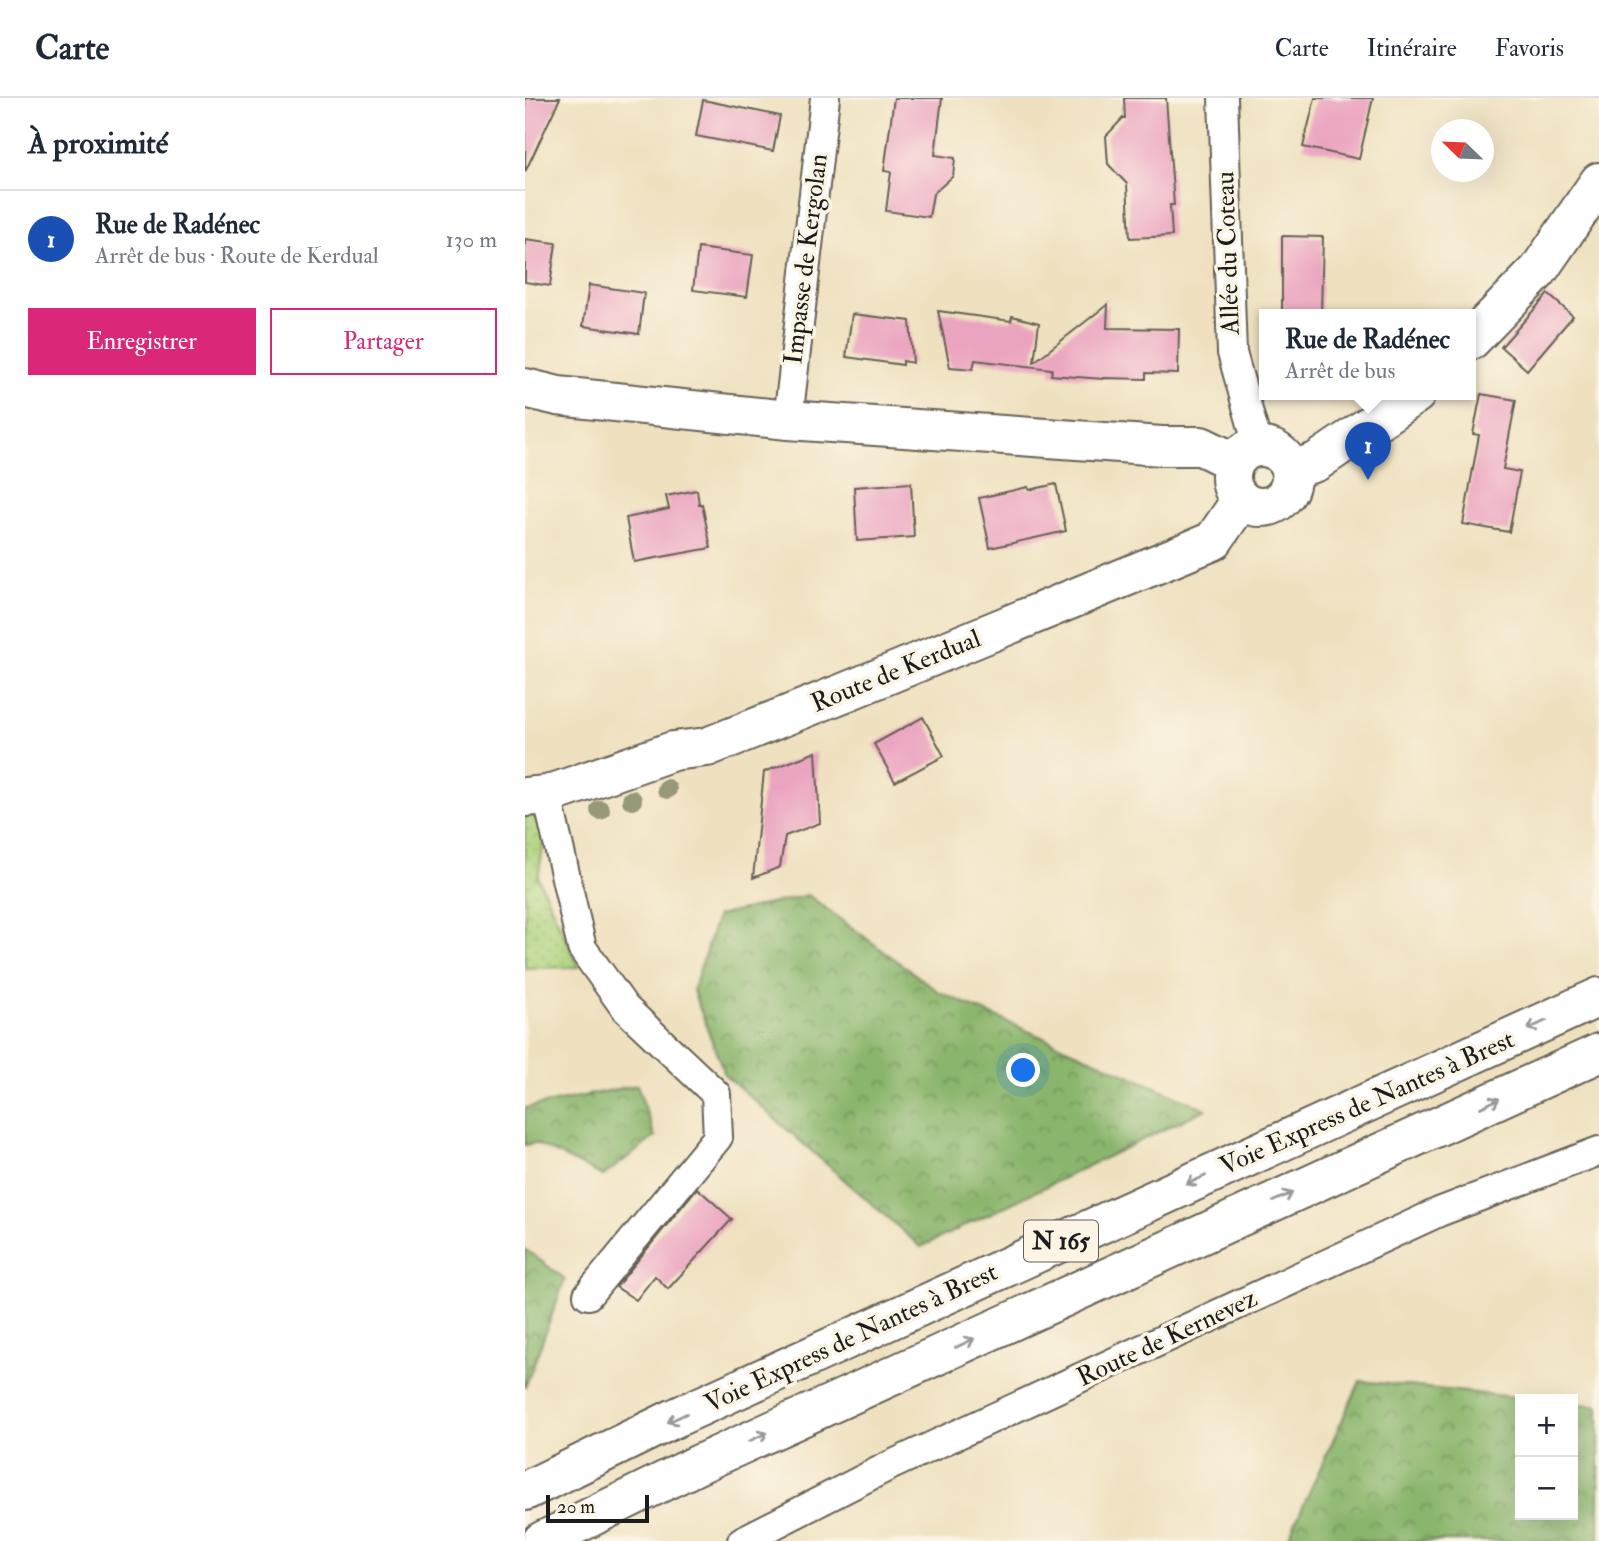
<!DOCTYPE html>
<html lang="fr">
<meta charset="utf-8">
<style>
:root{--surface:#fff;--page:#f2f2f3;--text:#1f2937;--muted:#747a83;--line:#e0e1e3;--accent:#db2777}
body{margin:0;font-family:"IM FELL Double Pica",serif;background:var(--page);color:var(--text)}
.controls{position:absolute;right:21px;bottom:21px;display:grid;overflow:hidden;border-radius:0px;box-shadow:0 7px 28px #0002}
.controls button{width:63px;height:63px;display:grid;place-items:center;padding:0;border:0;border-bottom:2px solid var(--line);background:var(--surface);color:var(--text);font:35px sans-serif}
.compass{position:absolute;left:906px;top:21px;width:63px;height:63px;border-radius:50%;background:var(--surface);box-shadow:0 7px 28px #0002;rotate:293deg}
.scale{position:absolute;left:21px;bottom:18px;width:103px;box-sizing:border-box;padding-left:7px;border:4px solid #1c1c1c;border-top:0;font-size:19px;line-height:24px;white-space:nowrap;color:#1c1c1c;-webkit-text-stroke:5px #fcf5e5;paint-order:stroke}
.you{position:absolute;left:499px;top:973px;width:24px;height:24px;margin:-18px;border:5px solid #fff;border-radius:50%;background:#1a73e8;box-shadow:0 0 0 10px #1a73e833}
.badge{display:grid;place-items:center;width:46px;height:46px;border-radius:50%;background:var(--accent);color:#fff;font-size:23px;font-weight:700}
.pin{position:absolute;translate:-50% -58px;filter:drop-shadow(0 2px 4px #0008)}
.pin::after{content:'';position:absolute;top:37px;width:24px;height:21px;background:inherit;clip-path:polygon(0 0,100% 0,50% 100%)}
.popup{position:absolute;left:734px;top:211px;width:217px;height:91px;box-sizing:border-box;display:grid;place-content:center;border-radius:0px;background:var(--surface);filter:drop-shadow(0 2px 5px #0005);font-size:23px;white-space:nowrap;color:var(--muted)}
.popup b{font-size:26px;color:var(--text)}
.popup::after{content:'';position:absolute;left:50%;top:100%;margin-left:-14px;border:14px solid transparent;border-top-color:var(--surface)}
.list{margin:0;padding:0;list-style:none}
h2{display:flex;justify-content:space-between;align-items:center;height:91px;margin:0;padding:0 28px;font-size:30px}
h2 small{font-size:23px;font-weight:400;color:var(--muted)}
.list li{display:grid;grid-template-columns:46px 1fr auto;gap:21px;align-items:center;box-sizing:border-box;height:98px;padding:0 28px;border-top:2px solid var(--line)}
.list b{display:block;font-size:26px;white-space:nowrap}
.list p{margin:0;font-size:23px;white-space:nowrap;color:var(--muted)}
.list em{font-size:23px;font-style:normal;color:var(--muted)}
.actions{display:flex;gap:14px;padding:21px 28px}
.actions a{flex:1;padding:16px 0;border:2px solid var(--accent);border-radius:0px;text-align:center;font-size:24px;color:var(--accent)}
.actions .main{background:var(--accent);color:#fff}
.map{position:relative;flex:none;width:1074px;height:1443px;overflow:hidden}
header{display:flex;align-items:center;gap:42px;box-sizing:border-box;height:98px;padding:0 35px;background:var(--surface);border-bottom:2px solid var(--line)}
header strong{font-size:33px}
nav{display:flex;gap:38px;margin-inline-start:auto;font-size:24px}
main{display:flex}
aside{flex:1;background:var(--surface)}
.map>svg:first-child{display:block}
.green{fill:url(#green-dots);stroke:#65784c;stroke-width:2}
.forest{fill:url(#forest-crowns);stroke:#536844;stroke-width:2}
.building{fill:#eba4c0}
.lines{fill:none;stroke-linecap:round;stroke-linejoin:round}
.street-casing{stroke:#666155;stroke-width:32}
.secondary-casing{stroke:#666155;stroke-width:42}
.highway-casing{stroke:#666155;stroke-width:42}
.street{stroke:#fff;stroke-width:28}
.secondary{stroke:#fff;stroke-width:38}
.highway{stroke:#fff;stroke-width:38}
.tree{fill:#979878}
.oneway{stroke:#999}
.labels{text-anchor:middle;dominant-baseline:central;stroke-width:7;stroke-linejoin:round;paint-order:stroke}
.shield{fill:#fcf5e5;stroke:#5f5d58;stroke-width:2}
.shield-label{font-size:24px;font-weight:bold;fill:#1c1c1c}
.street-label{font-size:26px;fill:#1c1c1c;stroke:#fcf5e5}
</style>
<header>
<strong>Carte</strong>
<nav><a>Carte</a><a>Itinéraire</a><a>Favoris</a></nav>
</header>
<main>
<aside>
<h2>À proximité<small></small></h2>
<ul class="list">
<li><span class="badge" style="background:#1a4fb4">1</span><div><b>Rue de Radénec</b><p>Arrêt de bus · Route de Kerdual</p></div><em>130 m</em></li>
</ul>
<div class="actions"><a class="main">Enregistrer</a><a>Partager</a></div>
</aside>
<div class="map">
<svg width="1074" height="1443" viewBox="0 0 1074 1443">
<defs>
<pattern id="green-dots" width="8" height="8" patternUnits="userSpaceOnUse" patternTransform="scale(1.75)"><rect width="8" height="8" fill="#aed37d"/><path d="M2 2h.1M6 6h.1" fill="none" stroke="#95b56b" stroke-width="1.8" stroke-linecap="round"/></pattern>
<pattern id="forest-crowns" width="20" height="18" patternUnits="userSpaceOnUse" patternTransform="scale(1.75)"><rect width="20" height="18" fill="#8ab56c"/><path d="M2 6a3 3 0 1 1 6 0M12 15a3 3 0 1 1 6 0" fill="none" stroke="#709258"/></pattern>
</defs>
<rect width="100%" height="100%" fill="#fcf5e5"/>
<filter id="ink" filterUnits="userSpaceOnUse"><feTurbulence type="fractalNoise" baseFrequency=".0143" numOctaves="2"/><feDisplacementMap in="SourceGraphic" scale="14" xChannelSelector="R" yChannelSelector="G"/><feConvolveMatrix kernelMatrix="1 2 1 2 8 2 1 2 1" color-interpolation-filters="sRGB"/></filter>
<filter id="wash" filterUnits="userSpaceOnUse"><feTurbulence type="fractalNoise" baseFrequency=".00686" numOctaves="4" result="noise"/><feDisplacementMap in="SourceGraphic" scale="28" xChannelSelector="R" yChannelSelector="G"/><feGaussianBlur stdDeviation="1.57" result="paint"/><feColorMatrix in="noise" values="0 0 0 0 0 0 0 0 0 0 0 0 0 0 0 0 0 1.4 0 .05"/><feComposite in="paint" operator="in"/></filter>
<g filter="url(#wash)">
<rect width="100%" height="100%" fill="#efe1c0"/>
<!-- green -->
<path class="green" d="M14,718L19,743L13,780L54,869L0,870V719Z"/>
<!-- forest -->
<g class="forest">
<path d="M283,797L414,894L681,1011L396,1149L200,977L168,893L192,818Z"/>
<path d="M112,987L130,1039L78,1078L10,1045L0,1047V1010Z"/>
<path d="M0,1151L40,1181L0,1290Z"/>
<path d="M835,1283L1009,1301H995V1417H1048V1305L1074,1308V1443H762Z"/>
</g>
<g id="blocks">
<!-- building -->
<g class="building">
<path d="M0,0H35L0,74Z"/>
<path d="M369,0H417L410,57L430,60L428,78L408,96L404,119L361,113L366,74L359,73Z"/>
<path d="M599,0H641L649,107H645L647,138L605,140L602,86L583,66L581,38L598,20H600Z"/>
<path d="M790,0H848L834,61L778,49Z"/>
<path d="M178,2L255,18L248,53L171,38Z"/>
<path d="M757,138L798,139L796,216H757Z"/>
<path d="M0,141L31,145L25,188L0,184Z"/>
<path d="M173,150L228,157L222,199L168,192Z"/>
<path d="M64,187L119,195L114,236L58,228Z"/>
<path d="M1023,196L1048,218L1002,272L976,249Z"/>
<path d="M583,206L582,230L654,231L653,276L621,275V281L578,280V281L526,277L527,271L450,262L448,271L425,269L413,213L486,223L487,218L514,225L509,264Z"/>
<path d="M327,216L385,223L388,265L378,263V267L321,259Z"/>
<path d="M956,296L991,302L978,371L995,374L984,434L938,426L954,337L948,336Z"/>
<path d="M386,385L389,439L332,443L329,389Z"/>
<path d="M531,386L541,433L465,450L454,400L503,389L504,392Z"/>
<path d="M172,392L174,406H177L186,450L109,464L101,420L144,411L141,398Z"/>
<path d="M398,619L419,658L370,684L349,646Z"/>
<path d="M291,654L295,725L260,738L255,769L228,780L239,674Z"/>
<path d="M172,1090L207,1121L143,1191L130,1178L111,1202L91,1189Z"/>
</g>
</g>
</g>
<g filter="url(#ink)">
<use href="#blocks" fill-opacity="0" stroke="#666155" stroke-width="2"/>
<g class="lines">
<defs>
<g id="street">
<path d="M698,0L707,255L733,348"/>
<path d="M263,322L300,0"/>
<path d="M22,697L57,850L100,910L191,996L193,1039L63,1197"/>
<path d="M217,1443L362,1369L914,1114L1074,1053"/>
</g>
<g id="secondary">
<path d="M946,242L1013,173L1074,84"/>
<path d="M0,290L33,298L263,322L637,348H676L709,364"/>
<circle cx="736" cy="379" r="30"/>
<path d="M766,372L791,364L891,296"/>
<path d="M0,699L22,697L148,653L182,649L323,593L688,443L716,402"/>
</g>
<g id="highway">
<path d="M0,1393L150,1320L1074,899"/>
<path d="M17,1443L172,1367L1074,955"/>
</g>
</defs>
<!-- street casing -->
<use href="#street" class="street-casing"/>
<!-- secondary casing -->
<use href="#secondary" class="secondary-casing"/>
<!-- highway casing -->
<use href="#highway" class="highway-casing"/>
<!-- street -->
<use href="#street" class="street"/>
<!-- secondary -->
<use href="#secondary" class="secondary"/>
<!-- highway -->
<use href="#highway" class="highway"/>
</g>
<!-- trees -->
<g class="tree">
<circle cx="142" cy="691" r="10"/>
<circle cx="107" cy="702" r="10"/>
<circle cx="75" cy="712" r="10"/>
</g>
<!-- one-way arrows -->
<defs><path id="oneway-shaft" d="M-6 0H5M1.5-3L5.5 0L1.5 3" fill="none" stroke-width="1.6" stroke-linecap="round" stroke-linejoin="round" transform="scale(1.75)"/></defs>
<g class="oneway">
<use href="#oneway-shaft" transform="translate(1012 927) rotate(155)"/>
<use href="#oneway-shaft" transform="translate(965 1005) rotate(-25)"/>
<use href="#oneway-shaft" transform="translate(671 1082) rotate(156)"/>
<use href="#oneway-shaft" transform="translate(758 1099) rotate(-24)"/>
<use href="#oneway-shaft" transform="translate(440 1245) rotate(-25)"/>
<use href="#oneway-shaft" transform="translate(152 1320) rotate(155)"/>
<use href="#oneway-shaft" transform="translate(233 1339) rotate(-25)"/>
</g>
</g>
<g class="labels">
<!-- shield labels -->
<rect class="shield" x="499" y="1122.5" width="74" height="41" rx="5"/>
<g class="shield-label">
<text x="536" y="1143">N 165</text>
</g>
<!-- street labels -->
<g class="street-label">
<text transform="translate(703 155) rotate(-92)">Allée du Coteau</text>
<text transform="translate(281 161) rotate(-83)">Impasse de Kergolan</text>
<text transform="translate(371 573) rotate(-22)">Route de Kerdual</text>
<text transform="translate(842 1005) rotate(-24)">Voie Express de Nantes à Brest</text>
<text transform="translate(326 1240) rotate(-25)">Voie Express de Nantes à Brest</text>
<text transform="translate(642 1240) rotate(-25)">Route de Kernevez</text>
</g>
</g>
</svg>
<div class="controls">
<button>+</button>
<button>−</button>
</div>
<svg class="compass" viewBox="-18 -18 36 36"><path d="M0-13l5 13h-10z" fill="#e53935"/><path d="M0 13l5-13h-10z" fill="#747a83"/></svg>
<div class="scale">20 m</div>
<div class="you"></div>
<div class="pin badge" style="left:843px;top:382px;background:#1a4fb4">1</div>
<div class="popup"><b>Rue de Radénec</b>Arrêt de bus</div>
</div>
</main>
